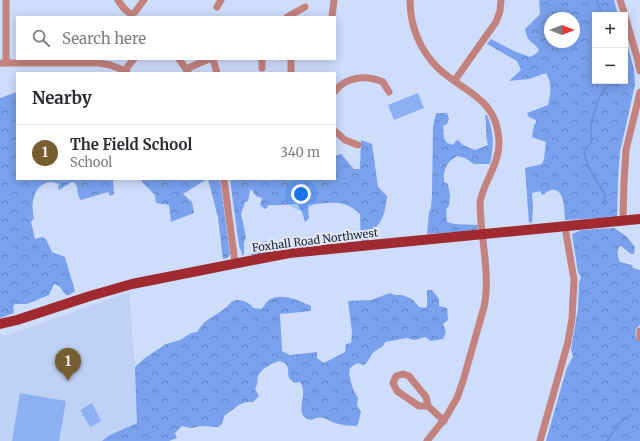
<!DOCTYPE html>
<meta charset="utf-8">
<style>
:root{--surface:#fff;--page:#f7f7f7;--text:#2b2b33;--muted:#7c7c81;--line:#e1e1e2;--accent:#765e2f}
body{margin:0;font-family:Merriweather,serif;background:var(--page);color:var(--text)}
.controls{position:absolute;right:12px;top:12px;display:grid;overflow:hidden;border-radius:0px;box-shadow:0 2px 10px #0003}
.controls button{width:36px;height:36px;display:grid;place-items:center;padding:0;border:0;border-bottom:1px solid var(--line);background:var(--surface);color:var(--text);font:20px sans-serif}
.compass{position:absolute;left:544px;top:12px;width:36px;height:36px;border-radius:50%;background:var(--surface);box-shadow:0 2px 10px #0003;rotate:90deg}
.you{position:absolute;left:301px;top:194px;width:14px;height:14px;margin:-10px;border:3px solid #fff;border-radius:50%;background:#1a73e8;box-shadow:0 0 0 6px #1a73e833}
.badge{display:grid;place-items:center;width:26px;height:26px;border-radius:50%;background:var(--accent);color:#fff;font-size:13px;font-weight:700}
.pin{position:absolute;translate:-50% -33px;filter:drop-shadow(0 1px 2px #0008)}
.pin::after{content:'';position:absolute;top:21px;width:14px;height:12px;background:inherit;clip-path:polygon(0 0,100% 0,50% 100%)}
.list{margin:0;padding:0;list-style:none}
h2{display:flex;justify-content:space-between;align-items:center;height:52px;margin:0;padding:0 16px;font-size:17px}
h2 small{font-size:13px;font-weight:400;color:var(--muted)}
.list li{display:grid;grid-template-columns:26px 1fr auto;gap:12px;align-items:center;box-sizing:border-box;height:56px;padding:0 16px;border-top:1px solid var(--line)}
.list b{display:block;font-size:15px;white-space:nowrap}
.list p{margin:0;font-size:13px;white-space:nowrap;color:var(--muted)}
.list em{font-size:13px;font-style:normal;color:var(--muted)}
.icon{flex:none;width:22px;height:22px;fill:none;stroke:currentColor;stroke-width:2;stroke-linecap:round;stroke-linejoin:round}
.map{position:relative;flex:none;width:640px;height:441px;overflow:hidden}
.search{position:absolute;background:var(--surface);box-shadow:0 2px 10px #0003;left:16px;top:16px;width:320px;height:44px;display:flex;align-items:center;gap:10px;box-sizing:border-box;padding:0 14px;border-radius:0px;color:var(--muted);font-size:15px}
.panel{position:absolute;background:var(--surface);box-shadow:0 2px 10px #0003;left:16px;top:72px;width:320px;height:108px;border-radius:0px}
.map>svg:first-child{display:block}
.built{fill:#bfd1f4}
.forest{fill:url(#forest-crowns);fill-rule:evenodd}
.pitch{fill:#8db0f3}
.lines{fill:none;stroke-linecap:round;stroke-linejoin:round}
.stream{stroke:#6a91dc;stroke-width:2}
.street{stroke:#c3827e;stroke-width:7}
.primary{stroke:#a02a30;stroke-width:10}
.labels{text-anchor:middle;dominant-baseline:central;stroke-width:4;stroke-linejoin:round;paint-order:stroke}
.street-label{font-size:11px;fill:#1a212e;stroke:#e2eaf9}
</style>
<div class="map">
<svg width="640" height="441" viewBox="0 0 640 441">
<defs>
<pattern id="forest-crowns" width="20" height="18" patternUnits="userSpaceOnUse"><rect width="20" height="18" fill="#79a1ed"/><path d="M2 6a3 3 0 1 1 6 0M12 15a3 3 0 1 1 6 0" fill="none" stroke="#6283c0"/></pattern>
</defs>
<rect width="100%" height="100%" fill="#cdddfb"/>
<!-- built -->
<path class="built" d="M129,292L140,427L106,441H0V335H8Z"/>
<!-- forest -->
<g class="forest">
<path d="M539,0H614L618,15H595V81H625V36L634,69L635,85L620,152L618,179L617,216L616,217L566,220L565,219C564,209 565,188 551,190C547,191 545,194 542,195L540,191L532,193L533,208L532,222L529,223L525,168L542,164L544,159L546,142L532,137L534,125L536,123V120L529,117L527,113L548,105C551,93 552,83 546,73L529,79L509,81L521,70L517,61L487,44L491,39L514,51L530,57L537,53L539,50C534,41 528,45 525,29L540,14ZM550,18H574V42H550Z"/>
<path d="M17,92V179H113L114,194L110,196L108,192L81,200C76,195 79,188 75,183L72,182L59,190L58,188L59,184C37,175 29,201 34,218L31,222L35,239L42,237L46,239L52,252L65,257L75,291L69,295H66L59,286L54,284L49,295L27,304H15L13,307L14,313L0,318V98Z"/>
<path d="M436,113H447L449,119L447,124L443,126L444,138L447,143L453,145L456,141L458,140L463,145L475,150L488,145C485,135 487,125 485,115H487C494,131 494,148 490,164H474L465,158L457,156C446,162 443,171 444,182L448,184L450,196L449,206L446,209L447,222L455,224L478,225L477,231L427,234L429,212L431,208L432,195L433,127Z"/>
<path d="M361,140L372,144L378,187L387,196C386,205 385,214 380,222C376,228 369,233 368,241L361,242L360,214C344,198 329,203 308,205L309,218L305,222L302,212L300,210L298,204C288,204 277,206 268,205L267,208L265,209L260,205L262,198L256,196L251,189L250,191L248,201L245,202L241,214L246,237L244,243V254L243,256L239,246L230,179H335V156L341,154L354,169H360Z"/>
<path d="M140,179H207L183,194L192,202L194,213L171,222L169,205L156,203L155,195L143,183Z"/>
<path d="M208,179H220L230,255L227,258L223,259L218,217Z"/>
<path d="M614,228L626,236L635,247L634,254H631L621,246L619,247C617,252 617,257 620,262L632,265L633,268L640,270V325C635,328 635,333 636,338L640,342V441H546L567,367C570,364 570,360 573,357L571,349L578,309L579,283L581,277L578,272L572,234L581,230Z"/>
<path d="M266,241L274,245L275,251L252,256L251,252L254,245Z"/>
<path d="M427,290H432L439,299V306L447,308L448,320L443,324L446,332L443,339L431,341L425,337L415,340L407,338L385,342C383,348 379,348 375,351C370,355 370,360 364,365L357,363L350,368L349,374L353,389L358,398L357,405L361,412L358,424L356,426C351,426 344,425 339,424C327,422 325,413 311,420C291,415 310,395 300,382L294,383L289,378C287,369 291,364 279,361C272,363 261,369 258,376C257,381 258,384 255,389L259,396L253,402C239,401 235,409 224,416L222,424L218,427L201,426L191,428L182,426L175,433L177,438L169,441H102L110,435L137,423L135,367L145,358L166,344L180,340L191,333L197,332C207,317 211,319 224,309C227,307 230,303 233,301C239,298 250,302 253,308L261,309C265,307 265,302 269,300C282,292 299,301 311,306V311L280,314L282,351L290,355L317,352V358L324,363L345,352L346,344L351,343L352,332L348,301L371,300L390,293L395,295H402L412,299L419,307L425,308L427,306Z"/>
</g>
<!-- pitch -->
<g class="pitch">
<path d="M418,93L424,108L394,120L388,105Z"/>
<path d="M20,393L66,401L59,441H12Z"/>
<path d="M92,403L101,421L90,427L80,410Z"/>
</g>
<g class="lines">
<!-- stream -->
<g class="stream">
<path d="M596,0L603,15"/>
<path d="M605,205L604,198L606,196C600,186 582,161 585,150C586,148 589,145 591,143V123L598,100L607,85L614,81"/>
<path d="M607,441L619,423L631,415"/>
</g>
<!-- street -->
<g class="street">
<path d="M118,0C122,6 125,12 132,14L135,12L144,0"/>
<path d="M410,0C410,26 420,51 439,69C465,93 497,98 499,141C500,163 484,181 480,202C480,236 491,274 484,307L463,381L457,398L446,417L427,441"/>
<path d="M620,0L625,15"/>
<path d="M217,7L221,0"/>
<path d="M625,16L637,57L640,71"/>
<path d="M287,17L305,7"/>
<path d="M332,17L334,0"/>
<path d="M179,59L188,72"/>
<path d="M213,59L217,73"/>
<path d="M0,63H98L110,65L126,71"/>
<path d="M6,63V0"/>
<path d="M262,68V59"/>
<path d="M186,69L209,59"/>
<path d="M125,73L128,66L134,59"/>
<path d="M291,73V59"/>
<path d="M455,80L496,22L500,11L501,0"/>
<path d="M335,91C347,76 366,75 383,82L389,92"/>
<path d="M335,131L345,140L358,145"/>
<path d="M224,179L235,263"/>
<path d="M623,221L624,182L626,150L640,92"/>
<path d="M640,331V338"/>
<path d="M428,406H419L397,391L393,383L396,376L403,374L409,376L426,397L428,406L444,421"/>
<path d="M540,441L568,342L572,318L574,280L565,227"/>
</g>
<!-- primary -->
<path class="primary" d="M0,324L17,320L90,296L132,284L289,253L640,219"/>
</g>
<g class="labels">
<!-- street labels -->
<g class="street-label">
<text transform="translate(315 240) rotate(-7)">Foxhall Road Northwest</text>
</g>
</g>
</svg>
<div class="controls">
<button>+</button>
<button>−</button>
</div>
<svg class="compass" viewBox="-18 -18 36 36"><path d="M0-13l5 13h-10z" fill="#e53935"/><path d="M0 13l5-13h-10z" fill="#7c7c81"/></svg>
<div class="you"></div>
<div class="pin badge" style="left:68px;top:381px">1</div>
<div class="search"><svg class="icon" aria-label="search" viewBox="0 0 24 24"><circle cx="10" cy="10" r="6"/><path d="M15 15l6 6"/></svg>Search here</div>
<section class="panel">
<h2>Nearby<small></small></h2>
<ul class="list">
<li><span class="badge">1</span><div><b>The Field School</b><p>School</p></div><em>340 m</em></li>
</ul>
</section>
</div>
